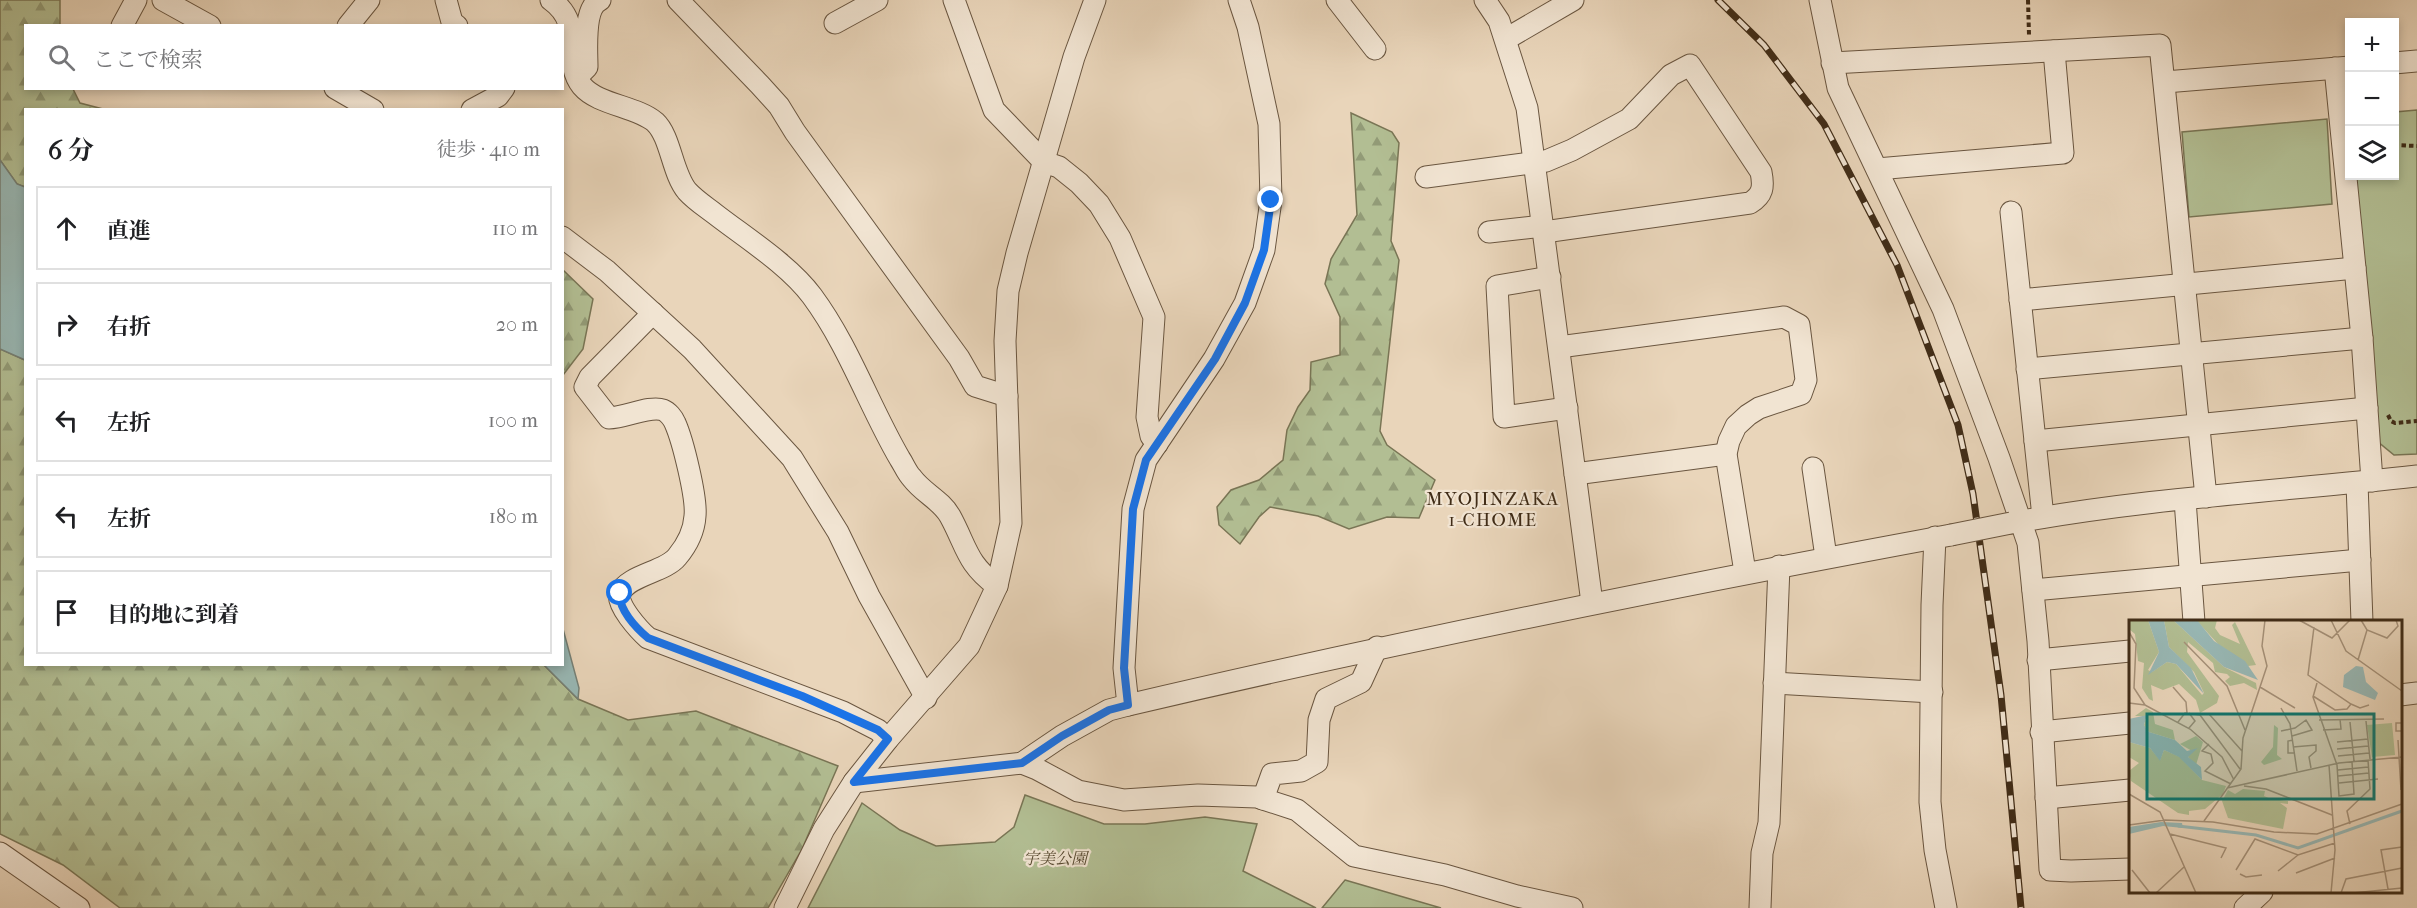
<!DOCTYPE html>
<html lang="ja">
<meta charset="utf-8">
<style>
:root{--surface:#fff;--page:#f2f2f2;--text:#202124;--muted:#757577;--line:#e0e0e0}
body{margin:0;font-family:"IM FELL French Canon","Noto Serif JP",serif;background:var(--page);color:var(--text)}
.controls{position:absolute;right:18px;top:18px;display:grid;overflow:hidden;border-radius:0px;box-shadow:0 3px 9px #0003}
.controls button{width:54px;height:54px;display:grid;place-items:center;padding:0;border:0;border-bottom:2px solid var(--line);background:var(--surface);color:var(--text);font:30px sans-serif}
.stop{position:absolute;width:18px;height:18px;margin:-14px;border:4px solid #1a73e8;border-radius:50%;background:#fff}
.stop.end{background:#1a73e8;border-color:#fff;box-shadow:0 2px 6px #0008}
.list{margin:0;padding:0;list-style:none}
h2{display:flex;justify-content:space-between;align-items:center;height:78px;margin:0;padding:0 24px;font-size:26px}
h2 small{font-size:20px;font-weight:400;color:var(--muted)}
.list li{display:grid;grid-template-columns:39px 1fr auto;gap:18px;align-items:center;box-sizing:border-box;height:84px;margin:0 12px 12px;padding:0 12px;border:2px solid var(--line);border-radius:0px}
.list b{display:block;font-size:22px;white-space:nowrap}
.list em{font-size:20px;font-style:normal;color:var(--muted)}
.icon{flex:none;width:33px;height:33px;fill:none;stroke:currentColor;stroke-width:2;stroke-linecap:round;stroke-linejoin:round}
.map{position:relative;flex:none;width:2417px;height:908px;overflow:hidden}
.search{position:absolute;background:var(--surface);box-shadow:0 3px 9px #0003;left:24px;top:24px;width:540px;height:66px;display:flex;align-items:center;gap:15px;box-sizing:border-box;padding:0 21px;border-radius:0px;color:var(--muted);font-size:22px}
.panel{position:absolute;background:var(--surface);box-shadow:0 3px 9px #0003;left:24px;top:108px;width:540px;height:558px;border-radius:0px}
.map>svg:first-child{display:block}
.forest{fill:url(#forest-firs);stroke:#797555;stroke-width:1.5}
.park{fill:#b2be93;stroke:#797555;stroke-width:1.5}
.water{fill:#98b8b5;stroke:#758076;stroke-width:1.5}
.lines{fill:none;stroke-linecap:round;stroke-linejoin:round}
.minor-casing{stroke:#6a5640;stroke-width:23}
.path{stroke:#402c17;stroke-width:4;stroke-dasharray:4.5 3;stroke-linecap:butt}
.minor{stroke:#f1e4d2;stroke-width:21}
.rail-casing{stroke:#402c17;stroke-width:7}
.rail{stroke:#f1e4d2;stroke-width:4.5;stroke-dasharray:14;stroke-linecap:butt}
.minor-bridge-casing{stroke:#6a5640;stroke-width:23;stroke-linecap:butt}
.minor-bridge{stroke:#f1e4d2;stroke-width:21}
.route{stroke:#1a73e8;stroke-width:8}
.labels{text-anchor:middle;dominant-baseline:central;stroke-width:4.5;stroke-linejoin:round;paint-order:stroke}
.park-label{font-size:16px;font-style:italic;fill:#574930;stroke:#f1e4d2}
.neighbourhood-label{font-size:18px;letter-spacing:1.5px;fill:#402c17;stroke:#f1e4d2}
.inset-river{fill:none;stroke:#98b8b5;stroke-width:3}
.inset-road{fill:none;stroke:#a59179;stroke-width:1.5}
.view{fill:#0f766e;fill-opacity:0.15;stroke:#0f766e;stroke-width:3}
.inset-edge{fill:none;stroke:#402c17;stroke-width:3}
</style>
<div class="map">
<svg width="2417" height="908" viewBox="0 0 2417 908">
<defs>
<pattern id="forest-firs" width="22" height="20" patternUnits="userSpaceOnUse" patternTransform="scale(1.5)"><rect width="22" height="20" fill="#b2be93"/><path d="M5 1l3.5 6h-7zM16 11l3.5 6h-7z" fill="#929b77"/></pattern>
</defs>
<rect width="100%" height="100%" fill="#e9d5ba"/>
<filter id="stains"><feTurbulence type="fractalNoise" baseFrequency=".00333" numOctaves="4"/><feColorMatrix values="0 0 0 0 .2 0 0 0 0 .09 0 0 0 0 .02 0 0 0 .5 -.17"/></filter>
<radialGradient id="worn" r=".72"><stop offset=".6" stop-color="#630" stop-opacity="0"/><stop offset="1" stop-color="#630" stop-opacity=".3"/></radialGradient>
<!-- forest -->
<g class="forest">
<path d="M0,0H60V25L26,26V88L73,89L80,103L103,109L26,110L25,187L17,184L0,160Z"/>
<path d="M1351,113L1392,132L1399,143L1391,241L1399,260L1380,431L1387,445L1435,480L1419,518L1387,517L1349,529L1318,516L1270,507L1259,517L1240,544L1219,525L1217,507L1231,490L1259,480L1283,460L1287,430L1298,407L1310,390L1311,362L1340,355V317L1325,284L1331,259L1357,215Z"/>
<path d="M562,269L593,299L583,349L563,375Z"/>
<path d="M0,349L25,360L26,664L544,665L578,699L628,720L696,711L838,766L802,849L768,908H120L63,865L0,834Z"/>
</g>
<!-- park -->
<g class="park">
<path d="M2417,110V454L2394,455L2377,441L2354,176H2394L2395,112Z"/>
<path d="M2327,119L2332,204L2189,217L2182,132Z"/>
<path d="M1025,795L1104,824H1145L1205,817L1257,824L1243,871L1316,908H808L862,803L900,830L936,846L995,842L1014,827Z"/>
<path d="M1345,880L1441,908H1322Z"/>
</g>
<!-- water -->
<g class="water">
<path d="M0,160L17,184L25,187V360L0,349Z"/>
<path d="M563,629L579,688L578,699L544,665L562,664Z"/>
</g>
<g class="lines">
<defs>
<g id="minor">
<path d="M163,0L210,26"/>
<path d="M446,0L452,22L457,26"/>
<path d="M551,0C586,25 561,60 582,86C598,105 636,106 655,122C671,137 672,173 687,191C695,200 706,207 715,214C746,238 789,265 812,296C849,346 869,406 900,459C904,465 907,473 912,478C923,493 941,500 950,516C967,547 966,563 997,586"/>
<path d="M678,0L760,85L779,106L795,132L959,358L975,386L1007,396"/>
<path d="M954,0L994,110L1044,162L1059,167L1079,183L1099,204L1120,238L1154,317L1147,417L1151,436L1157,444"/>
<path d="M1337,0L1375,49"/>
<path d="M1485,0L1499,21L1527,108L1592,603"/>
<path d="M1820,0L1838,88L1943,309L1999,458L2028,543L2038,641L2050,870L2071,871L2130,869"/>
<path d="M835,23L877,0"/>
<path d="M122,26L136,0"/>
<path d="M348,26L369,0"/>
<path d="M1506,39L1573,0"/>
<path d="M1832,63L2160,45L2206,497"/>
<path d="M2394,63L2417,61"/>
<path d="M2335,68L2362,338L2372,481"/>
<path d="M582,72L587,67C587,50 583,8 600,0"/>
<path d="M2165,82L2350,67"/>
<path d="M335,88L373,110"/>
<path d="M472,110L498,96L504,88"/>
<path d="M1877,169L2063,153L2054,51"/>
<path d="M1426,177L1546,161L1572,150L1629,119L1671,75L1690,65L1761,172C1764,187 1763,195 1750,203L1544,232"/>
<path d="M2011,212L2043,517"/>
<path d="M1489,232L1543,226"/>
<path d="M562,237L607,271L692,349L792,458L838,532L869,596L926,698"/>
<path d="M1550,277L1497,286L1504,417L1567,408"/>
<path d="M2020,300L2355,268"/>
<path d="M653,313L590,377L585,387L609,418C625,418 650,405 663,410C668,412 673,418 675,423C683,441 697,498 695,516C694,532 687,545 677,557C665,572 628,575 620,593C615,604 640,631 648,638L843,712L878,730L888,739"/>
<path d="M1559,347L1784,317L1799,325L1806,380L1801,394L1759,408L1748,415L1736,426L1729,441L1726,454L1745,572"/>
<path d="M2027,369L2362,338"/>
<path d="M2035,441L2367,408"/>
<path d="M1813,468L1826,557"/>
<path d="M1575,474L1726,454"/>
<path d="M2357,483L2362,622"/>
<path d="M2185,500L2194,622"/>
<path d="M2011,523C2145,498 2282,491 2417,476"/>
<path d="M1935,537L1932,605L1930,802L1935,850L1946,908"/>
<path d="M2033,590L2360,560"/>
<path d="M2038,660L2130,651"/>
<path d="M1774,683L1932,692"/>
<path d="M2400,695L2417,693"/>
<path d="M1128,705L1124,668L1133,509L1146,460L1214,359L1245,303L1264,250L1271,200L1269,124L1248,27L1239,0"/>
<path d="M2041,732L2130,723"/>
<path d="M1022,763L1037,769L1078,791L1124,800L1198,795L1257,797L1297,810L1354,856L1445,875L1517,896L1572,908"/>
<path d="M854,782L1022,763L1062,736L1109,710L1128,705C1401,641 1675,586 1951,535"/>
<path d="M2046,798L2130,790"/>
<path d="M1263,799L1272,774L1301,771L1317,762L1319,720L1326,699L1361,682L1377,647"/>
<path d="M0,853L79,908"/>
<path d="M785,908L824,829L854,782L888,739L969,646L997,586L1011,523L1005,341L1008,291L1017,253L1074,57L1095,0"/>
<path d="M1760,908L1762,853L1769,823L1779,566"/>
<path d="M2245,908L2262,892"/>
</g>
</defs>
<!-- minor casing -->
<use href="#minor" class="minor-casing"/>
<!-- path -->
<g class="path">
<path d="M2028,0L2029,35"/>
<path d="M2394,145L2417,146"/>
<path d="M2388,415L2391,421L2395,423L2417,421"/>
</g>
<!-- minor -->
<use href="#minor" class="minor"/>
<defs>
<path id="rail" d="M1718,0L1764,45L1824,124L1897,265L1958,425L1973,494L2001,695L2021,908"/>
</defs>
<!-- rail casing -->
<use href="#rail" class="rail-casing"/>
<!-- rail -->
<use href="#rail" class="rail"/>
<defs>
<path id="minor-bridge" d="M1951,535L2011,523"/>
</defs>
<!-- minor-bridge casing -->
<use href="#minor-bridge" class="minor-bridge-casing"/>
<!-- minor-bridge -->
<use href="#minor-bridge" class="minor-bridge"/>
</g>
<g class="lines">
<!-- route -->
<path class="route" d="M620,593C618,609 636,628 648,638L802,696L878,730L888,739L854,782L1022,763L1062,736L1109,710L1128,705L1124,668L1133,509L1146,460L1215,359L1245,303L1264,250L1271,200"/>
</g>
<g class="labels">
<!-- park labels -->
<g class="park-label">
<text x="1055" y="858">宇美公園</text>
</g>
<!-- neighbourhood labels -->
<g class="neighbourhood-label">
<text x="1493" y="499">MYOJINZAKA<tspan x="1493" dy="21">1-CHOME</tspan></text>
</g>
</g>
<!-- overview -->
<g transform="translate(2129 620)">
<rect width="273" height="273" fill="#e9d5ba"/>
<path d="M19,0L30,32L19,50L23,52L38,42L47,44L73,75L75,73L65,52L40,27L35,0H44L95,47L127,63L128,70L115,63L101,66L96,61L101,57L98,54L86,52L84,43L59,22L58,32L90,76L88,83L71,93L67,80L50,64L34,70L22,65L24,81L20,79L13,68L15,43L9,41L6,14L0,9V1ZM88,0L86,8L91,15L111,24L103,5L106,2L127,45L119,46L89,24L68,1ZM17,88L24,92L26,104L44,110L46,120L20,112L15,105L18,96H6ZM145,105L149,108L148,135L153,139L135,145L132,142L144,127ZM67,116L74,122L67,145L59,137L63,131L51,124ZM0,122L21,128L31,140L35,130L51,137L73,160L97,166L94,174L76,189L60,191V195L49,193L2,161L0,151L10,143L0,137Z" fill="#b2be93"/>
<path d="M263,103L266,135L243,137L238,105ZM114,169L136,171L135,176L142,179L159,181V184L151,183L158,188L154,209L99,198L93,181L99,170L106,174Z" fill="#b2be93"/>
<path d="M35,0L40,27L62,48L75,74L47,44L38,42L19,55L30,32L19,0ZM68,0L85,21L116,41L129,60L95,47L44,0ZM227,46L234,47L237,62L249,73L246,80L214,67L215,55ZM18,95L15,105L20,112L46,120L58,131L69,128L59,137L72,147L73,160L50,137L35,130L31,141L21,128L0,122V99ZM32,202L53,203L54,208L34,206L0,214V207Z" fill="#98b8b5"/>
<path class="inset-river" d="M49,206L127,215L169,228L273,191"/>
<path class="inset-road" d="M170,0L203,18L221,0M202,0L217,31L273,71M232,0L238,10L258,18L269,6L267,0M185,7L179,55L222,84L231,88L240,85M0,12L7,24L5,68L16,85M55,22L98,66L116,110M229,40L238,10M188,63L184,77L208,145L210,176L225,174L223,142M44,67L57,82L58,93M131,67L166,88M184,76L206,90L218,89L222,84M0,83L16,85L61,109L93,137L105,160M152,88L161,104L168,151M60,93L66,101L60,108M80,94L113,131M190,100L255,99M237,101L241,139M49,102L56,93L71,95L111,149M221,102L225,141M272,103H267V111H273M194,110L212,109L211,99M152,111L166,108L177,100L183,110L163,116M164,120L159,121V133H165M269,120L272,170M208,122L239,119M80,124L73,131L82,134L84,143L76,151L102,164M164,127L187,125V131L180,137L182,148M208,129L239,126M209,136L240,133M200,145L206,230L202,273M209,150L239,147M209,156L240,153M210,163L249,159M115,166L137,169L203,195M98,168L210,143L273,137M0,174L31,192L67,273M75,201L112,149L114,118L138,46L133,26L136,0M221,204L218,191L241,169L239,140M0,205L36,200L84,202L145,212L188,214L273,184M41,214L97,228L92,238M3,250L21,273M107,250L126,219L169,235L206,223M149,251L169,235M167,253L206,238M111,254L117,257L133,255M259,269L252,230L273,227M27,273L55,247M212,273L217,259L273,248M224,273L273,268"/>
<path class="view" d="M18,94H245V179H18Z"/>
<rect width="273" height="273" class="inset-edge"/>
</g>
<rect width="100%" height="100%" filter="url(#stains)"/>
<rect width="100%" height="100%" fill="url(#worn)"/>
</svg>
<div class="controls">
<button>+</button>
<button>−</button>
<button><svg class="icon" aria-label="layers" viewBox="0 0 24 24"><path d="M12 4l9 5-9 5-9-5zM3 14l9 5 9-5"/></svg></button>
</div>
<div class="stop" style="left:620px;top:593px"></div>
<div class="stop end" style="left:1271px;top:200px"></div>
<div class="search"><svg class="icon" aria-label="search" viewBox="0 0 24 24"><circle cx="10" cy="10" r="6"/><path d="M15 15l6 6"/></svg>ここで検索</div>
<section class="panel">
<h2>6 分<small>徒歩 · 410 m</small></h2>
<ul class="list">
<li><svg class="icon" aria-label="ahead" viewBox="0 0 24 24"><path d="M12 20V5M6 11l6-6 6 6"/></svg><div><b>直進</b></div><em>110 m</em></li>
<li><svg class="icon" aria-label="right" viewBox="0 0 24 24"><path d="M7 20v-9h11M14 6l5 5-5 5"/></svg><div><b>右折</b></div><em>20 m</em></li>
<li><svg class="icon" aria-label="left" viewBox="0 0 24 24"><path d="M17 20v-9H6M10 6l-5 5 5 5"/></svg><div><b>左折</b></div><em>100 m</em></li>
<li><svg class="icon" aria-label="left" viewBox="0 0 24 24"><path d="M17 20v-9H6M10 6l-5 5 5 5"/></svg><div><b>左折</b></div><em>180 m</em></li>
<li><svg class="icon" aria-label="arrive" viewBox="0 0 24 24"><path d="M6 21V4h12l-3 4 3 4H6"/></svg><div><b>目的地に到着</b></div></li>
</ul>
</section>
</div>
